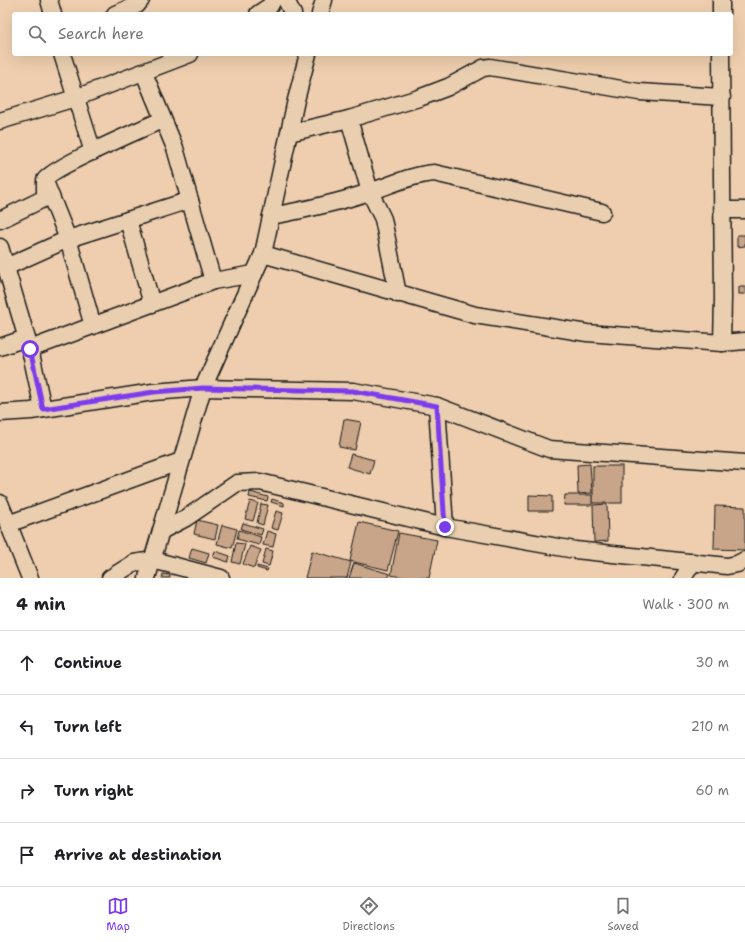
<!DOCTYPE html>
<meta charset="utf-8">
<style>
:root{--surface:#fff;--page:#f2f2f2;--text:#202124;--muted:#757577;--line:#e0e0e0;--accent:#7c3aed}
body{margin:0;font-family:"Shantell Sans",sans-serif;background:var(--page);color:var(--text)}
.stop{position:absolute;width:12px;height:12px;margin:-9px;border:3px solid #7c3aed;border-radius:50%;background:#fff}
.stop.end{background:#7c3aed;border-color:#fff;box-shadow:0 1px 4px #0008}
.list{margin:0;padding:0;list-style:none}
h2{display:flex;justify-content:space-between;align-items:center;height:52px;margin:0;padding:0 16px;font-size:17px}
h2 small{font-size:13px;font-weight:400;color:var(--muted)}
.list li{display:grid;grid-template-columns:26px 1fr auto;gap:12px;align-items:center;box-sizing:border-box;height:64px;padding:0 16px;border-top:1px solid var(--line)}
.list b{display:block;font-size:15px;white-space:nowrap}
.list em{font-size:13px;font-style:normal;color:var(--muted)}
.icon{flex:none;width:22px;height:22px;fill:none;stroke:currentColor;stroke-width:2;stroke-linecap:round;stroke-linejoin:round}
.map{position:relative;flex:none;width:745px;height:578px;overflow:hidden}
.search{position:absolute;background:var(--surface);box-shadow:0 4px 16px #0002;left:12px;right:12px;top:12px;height:44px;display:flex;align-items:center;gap:10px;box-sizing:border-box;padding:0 14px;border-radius:4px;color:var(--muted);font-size:15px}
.sheet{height:308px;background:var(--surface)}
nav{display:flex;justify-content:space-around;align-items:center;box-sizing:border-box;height:56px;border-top:1px solid var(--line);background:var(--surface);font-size:11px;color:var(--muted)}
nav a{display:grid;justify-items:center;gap:2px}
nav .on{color:var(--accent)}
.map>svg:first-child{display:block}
.building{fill:#c8a589;stroke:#1c1c1c}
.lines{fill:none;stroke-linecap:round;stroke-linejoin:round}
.minor-casing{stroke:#1c1c1c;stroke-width:19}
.minor{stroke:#e9cfb0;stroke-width:16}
.route{stroke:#7c3aed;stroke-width:5}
</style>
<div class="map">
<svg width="745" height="578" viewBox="0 0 745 578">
<rect width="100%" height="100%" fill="#eeceae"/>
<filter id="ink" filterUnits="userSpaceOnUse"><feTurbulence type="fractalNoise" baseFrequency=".025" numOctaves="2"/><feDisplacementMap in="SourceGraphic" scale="8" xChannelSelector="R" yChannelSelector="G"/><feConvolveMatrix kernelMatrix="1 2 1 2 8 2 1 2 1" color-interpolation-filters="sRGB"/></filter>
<g filter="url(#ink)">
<!-- building -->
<g class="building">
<path d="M737,235H745V246L737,247Z"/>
<rect x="739" y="287" width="6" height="7"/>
<path d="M344,419L361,422L355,450L339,447Z"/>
<path d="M351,454L374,460L370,474L347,467Z"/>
<path d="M590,464L592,493L578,494L577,465Z"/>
<rect x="593" y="466" width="29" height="37"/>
<path d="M250,492L268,497L267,501L249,497Z"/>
<path d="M529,495L552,496V511H529Z"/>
<path d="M565,495H592V505H564Z"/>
<path d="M272,499L284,503V506L271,502Z"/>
<path d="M250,501L258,503L253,521L245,519Z"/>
<path d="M261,504L268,505L263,525L257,523Z"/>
<path d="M607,504L608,541L594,542L593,505Z"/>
<path d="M715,506L745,507V550L714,549Z"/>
<path d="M276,511L283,513L278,530L271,528Z"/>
<path d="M197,520L218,525L215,539L194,534Z"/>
<path d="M359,522L398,531L388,570L350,561Z"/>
<path d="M243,523L263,529L261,535L241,529Z"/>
<path d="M222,525L237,529L232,548L217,544Z"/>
<path d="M239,530L261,537L259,545L237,539Z"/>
<path d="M267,531L276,534L273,547L263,545Z"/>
<path d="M399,533L437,540L429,578H407L391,575Z"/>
<path d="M236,543L245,544L240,564L232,562Z"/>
<path d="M250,546L261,550L254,568L243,564Z"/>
<path d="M192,548L209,553L206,563L189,558Z"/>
<path d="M266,549L273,551L269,566L262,564Z"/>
<path d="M215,551L230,556L228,562L213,557Z"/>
<path d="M312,551L351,562L347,578H305Z"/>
<path d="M354,563L390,574L388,578H349Z"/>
<path d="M257,566L268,569L267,571L257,568Z"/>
<path d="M163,574L170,575V578H162Z"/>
</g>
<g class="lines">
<defs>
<g id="minor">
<path d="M49,0L53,14"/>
<path d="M286,0L293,14"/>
<path d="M721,0V14"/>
<path d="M115,14L137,5L141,0"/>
<path d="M258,14L270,6L273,0"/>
<path d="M320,14L324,0"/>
<path d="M62,54L93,152"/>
<path d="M721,54L723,298L722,343"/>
<path d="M144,73L175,148L213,281"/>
<path d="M349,119L370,192L383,219L398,294"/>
<path d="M0,121L75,98L190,54"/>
<path d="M289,133L349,119L419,98L448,87L483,68L490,67L639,92L722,97"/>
<path d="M46,184L68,239L93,326"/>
<path d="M723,210H745"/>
<path d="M271,216C304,210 337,203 369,192C391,185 411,175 434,173L602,212"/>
<path d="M0,220L43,199L45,195V180C51,168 144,128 162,120"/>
<path d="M128,220L152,304"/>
<path d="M0,247L30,349L43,409"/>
<path d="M263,254L475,315L587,333L722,343L745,341"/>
<path d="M6,267L68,239L190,200"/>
<path d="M0,347L26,338"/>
<path d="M30,349L197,287L213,281L254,274"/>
<path d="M437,406L445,527"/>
<path d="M0,413L31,411L153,392L203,388L353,391L437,406L549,449L745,463"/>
<path d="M0,503L30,578"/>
<path d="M8,524L181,461"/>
<path d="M161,531L186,518L237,483L260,482L445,527L575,550L727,566L737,564L745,560"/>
<path d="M110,578L134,563L153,560L221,578"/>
<path d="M147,578L203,388L263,254L296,100L308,54"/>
<path d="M683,578L693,562"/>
</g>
</defs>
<!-- minor casing -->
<use href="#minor" class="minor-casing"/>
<!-- minor -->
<use href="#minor" class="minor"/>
</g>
</g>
<g class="lines" filter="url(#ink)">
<!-- route -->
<path class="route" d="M30,349L43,409L154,392L203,388L353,391L437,406L445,527"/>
</g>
</svg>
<div class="stop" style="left:30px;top:349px"></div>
<div class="stop end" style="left:445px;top:527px"></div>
<div class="search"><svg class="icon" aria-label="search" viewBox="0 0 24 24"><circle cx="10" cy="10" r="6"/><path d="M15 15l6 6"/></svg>Search here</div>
</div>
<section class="sheet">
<h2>4 min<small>Walk · 300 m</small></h2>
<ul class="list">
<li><svg class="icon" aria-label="ahead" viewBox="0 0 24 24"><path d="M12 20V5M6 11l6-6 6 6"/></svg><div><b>Continue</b></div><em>30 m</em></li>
<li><svg class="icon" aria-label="left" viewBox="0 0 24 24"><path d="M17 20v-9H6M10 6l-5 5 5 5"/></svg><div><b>Turn left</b></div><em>210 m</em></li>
<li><svg class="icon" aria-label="right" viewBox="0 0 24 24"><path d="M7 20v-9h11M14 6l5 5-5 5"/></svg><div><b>Turn right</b></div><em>60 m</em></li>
<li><svg class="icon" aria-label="arrive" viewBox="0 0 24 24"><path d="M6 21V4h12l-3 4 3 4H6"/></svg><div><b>Arrive at destination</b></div></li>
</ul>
</section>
<nav>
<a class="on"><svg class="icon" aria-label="map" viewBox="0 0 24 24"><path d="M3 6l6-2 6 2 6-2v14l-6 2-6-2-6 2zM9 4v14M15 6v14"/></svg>Map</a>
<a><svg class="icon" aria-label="directions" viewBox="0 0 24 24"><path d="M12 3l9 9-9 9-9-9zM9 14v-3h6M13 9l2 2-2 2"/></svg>Directions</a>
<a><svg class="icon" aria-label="saved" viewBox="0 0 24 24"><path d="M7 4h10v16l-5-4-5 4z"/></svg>Saved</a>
</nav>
